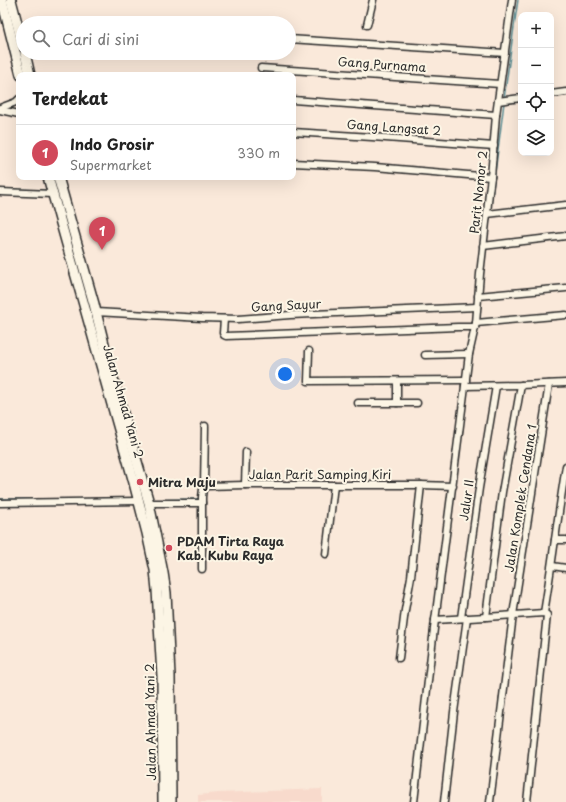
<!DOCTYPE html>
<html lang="id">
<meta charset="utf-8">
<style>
:root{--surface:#fff;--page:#f2f2f2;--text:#222;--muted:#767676;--line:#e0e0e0;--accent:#d1495b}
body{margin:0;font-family:"Playpen Sans",sans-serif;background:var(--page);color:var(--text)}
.controls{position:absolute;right:12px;top:12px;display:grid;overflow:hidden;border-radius:8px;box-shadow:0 4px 16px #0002}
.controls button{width:36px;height:36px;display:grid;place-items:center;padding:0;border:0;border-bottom:1px solid var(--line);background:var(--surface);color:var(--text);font:20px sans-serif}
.you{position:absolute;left:285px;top:374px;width:14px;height:14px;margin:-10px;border:3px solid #fff;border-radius:50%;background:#1a73e8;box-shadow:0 0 0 6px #1a73e833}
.badge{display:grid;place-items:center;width:26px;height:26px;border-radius:50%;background:var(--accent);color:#fff;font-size:13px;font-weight:700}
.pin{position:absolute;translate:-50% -33px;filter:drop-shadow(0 1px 2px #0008)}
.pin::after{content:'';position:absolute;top:21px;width:14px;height:12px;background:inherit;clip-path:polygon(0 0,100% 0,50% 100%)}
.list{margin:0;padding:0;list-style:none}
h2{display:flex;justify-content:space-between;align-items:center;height:52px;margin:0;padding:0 16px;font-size:17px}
h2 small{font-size:13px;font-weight:400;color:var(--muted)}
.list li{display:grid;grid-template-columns:26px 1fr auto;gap:12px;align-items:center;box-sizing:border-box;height:56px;padding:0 16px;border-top:1px solid var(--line)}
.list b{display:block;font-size:15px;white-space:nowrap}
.list p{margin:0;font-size:13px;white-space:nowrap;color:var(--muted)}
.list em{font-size:13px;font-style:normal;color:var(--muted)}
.icon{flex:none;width:22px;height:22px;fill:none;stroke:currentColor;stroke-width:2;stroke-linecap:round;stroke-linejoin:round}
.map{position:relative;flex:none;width:566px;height:802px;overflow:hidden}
.search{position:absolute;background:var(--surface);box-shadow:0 4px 16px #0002;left:16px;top:16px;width:280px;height:44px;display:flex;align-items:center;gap:10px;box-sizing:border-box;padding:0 14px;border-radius:22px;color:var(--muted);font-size:15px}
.panel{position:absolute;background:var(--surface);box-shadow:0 4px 16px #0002;left:16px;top:72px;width:280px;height:108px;border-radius:8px}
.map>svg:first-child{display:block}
.built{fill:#f8dacc}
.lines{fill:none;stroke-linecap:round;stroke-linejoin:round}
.stream{stroke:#5f8f95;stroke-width:1.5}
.minor-casing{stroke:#2b2b2b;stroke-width:9}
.highway-casing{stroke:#2b2b2b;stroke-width:12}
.minor{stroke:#fcf5e5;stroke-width:6}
.highway{stroke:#fcf5e5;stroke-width:9}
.poi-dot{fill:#d1495b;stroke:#fcf5e5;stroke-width:1.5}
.labels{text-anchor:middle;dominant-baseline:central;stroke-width:4;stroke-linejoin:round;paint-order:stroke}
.street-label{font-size:12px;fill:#2b2b2b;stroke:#fcf5e5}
.poi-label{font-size:12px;font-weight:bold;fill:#2b2b2b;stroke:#fcf5e5;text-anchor:start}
</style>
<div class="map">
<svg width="566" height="802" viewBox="0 0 566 802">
<rect width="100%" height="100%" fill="#fae9da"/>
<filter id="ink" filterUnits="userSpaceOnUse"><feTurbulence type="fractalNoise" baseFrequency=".025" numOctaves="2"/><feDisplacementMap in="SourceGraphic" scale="8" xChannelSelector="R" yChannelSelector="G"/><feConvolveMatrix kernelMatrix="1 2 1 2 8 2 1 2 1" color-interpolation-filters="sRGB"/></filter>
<g filter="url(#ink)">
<!-- built -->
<path class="built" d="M322,789V802H198V795L218,793Z"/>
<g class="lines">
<!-- stream -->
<g class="stream">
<path d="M504,99L514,27L518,0"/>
<path d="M0,189L44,190"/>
<path d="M490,212L504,103"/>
<path d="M488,232L490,216"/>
<path d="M251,488H331"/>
<path d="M0,499H79"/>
<path d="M151,500L199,499"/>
</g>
<defs>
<g id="minor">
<path d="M367,25L373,0"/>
<path d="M289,39L505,53"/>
<path d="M261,68L500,84"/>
<path d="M551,94L566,92"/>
<path d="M293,100L496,115"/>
<path d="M498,101L521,98"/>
<path d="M0,108L16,102L19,99"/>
<path d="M0,110L19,114"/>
<path d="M293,132L372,137L494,146"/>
<path d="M293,163L375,167L491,177"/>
<path d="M0,192L53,194"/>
<path d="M487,214L566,205"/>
<path d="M483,246L566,236"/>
<path d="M478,296L566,288"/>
<path d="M96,312L202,318L238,319L290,315L477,307"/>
<path d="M224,319L223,333L224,335L226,336L458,327H475"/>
<path d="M476,323L566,315"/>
<path d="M309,351L308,381L466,380"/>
<path d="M425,355L469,354"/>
<path d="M397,381V403"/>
<path d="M465,386L469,354L476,323L480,274L487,214L489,192L491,177L496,115L512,0"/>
<path d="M358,403H417"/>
<path d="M245,485L246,452"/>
<path d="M204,488L205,426"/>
<path d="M0,503L139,501"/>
<path d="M149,503H202"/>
<path d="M555,540H566"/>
<path d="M326,554L334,485"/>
<path d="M552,566L566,568"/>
<path d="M202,569V497L203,489L206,486L245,485H421L453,486"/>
<path d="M544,613C552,564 558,515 566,466"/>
<path d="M486,617L502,492L521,385"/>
<path d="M461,618L479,488L496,386"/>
<path d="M399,658L405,610L411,577L421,485"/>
<path d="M414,802L435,620"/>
<path d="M444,802L454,712L467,618"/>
<path d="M490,802L513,615L549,384"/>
<path d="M527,802L547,615L544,613L486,617L435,620L436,613L465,386L521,385L566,383"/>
</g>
<g id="highway">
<path d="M2,0L21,75"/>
<path d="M11,0L23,46"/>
<path d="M25,53L30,75"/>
<path d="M48,177L133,479L147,533L155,570L157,590L162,676L163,802"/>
<path d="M58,177L94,304L111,372L149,503L163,573L166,593L170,676L171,802"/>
</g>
</defs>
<!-- minor casing -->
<use href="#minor" class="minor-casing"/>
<!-- highway casing -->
<use href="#highway" class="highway-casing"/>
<!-- minor -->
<use href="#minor" class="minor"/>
<!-- highway -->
<use href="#highway" class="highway"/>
</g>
</g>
<!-- markers -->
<g class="poi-dot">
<circle cx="140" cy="482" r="4"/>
<circle cx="169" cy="548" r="4"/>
</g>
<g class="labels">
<!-- street labels -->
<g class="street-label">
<text transform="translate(382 64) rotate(4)">Gang Purnama</text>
<text transform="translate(394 127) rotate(4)">Gang Langsat 2</text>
<text transform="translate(478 192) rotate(-84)">Parit Nomor 2</text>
<text transform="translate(286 305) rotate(-3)">Gang Sayur</text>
<text transform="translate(124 401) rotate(74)">Jalan Ahmad Yani 2</text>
<text x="320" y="474">Jalan Parit Samping Kiri</text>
<text transform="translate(520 498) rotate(-81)">Jalan Komplek Cendana 1</text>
<text transform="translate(466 500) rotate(-82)">Jalur II</text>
<text transform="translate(150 722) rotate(-91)">Jalan Ahmad Yani 2</text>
</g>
<!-- poi labels -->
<g class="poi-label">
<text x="148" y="482">Mitra Maju</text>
<text x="177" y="541">PDAM Tirta Raya<tspan x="177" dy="14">Kab. Kubu Raya</tspan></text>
</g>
</g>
</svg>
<div class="controls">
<button>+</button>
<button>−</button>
<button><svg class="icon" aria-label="locate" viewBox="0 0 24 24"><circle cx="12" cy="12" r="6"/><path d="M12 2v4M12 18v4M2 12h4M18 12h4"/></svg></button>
<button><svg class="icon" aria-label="layers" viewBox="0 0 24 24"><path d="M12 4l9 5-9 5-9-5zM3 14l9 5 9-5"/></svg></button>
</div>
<div class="you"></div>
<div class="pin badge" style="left:102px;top:250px">1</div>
<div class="search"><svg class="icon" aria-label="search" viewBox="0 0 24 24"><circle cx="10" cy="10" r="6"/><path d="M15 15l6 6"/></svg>Cari di sini</div>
<section class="panel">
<h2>Terdekat<small></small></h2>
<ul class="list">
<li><span class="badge">1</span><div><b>Indo Grosir</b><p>Supermarket</p></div><em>330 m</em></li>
</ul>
</section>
</div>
